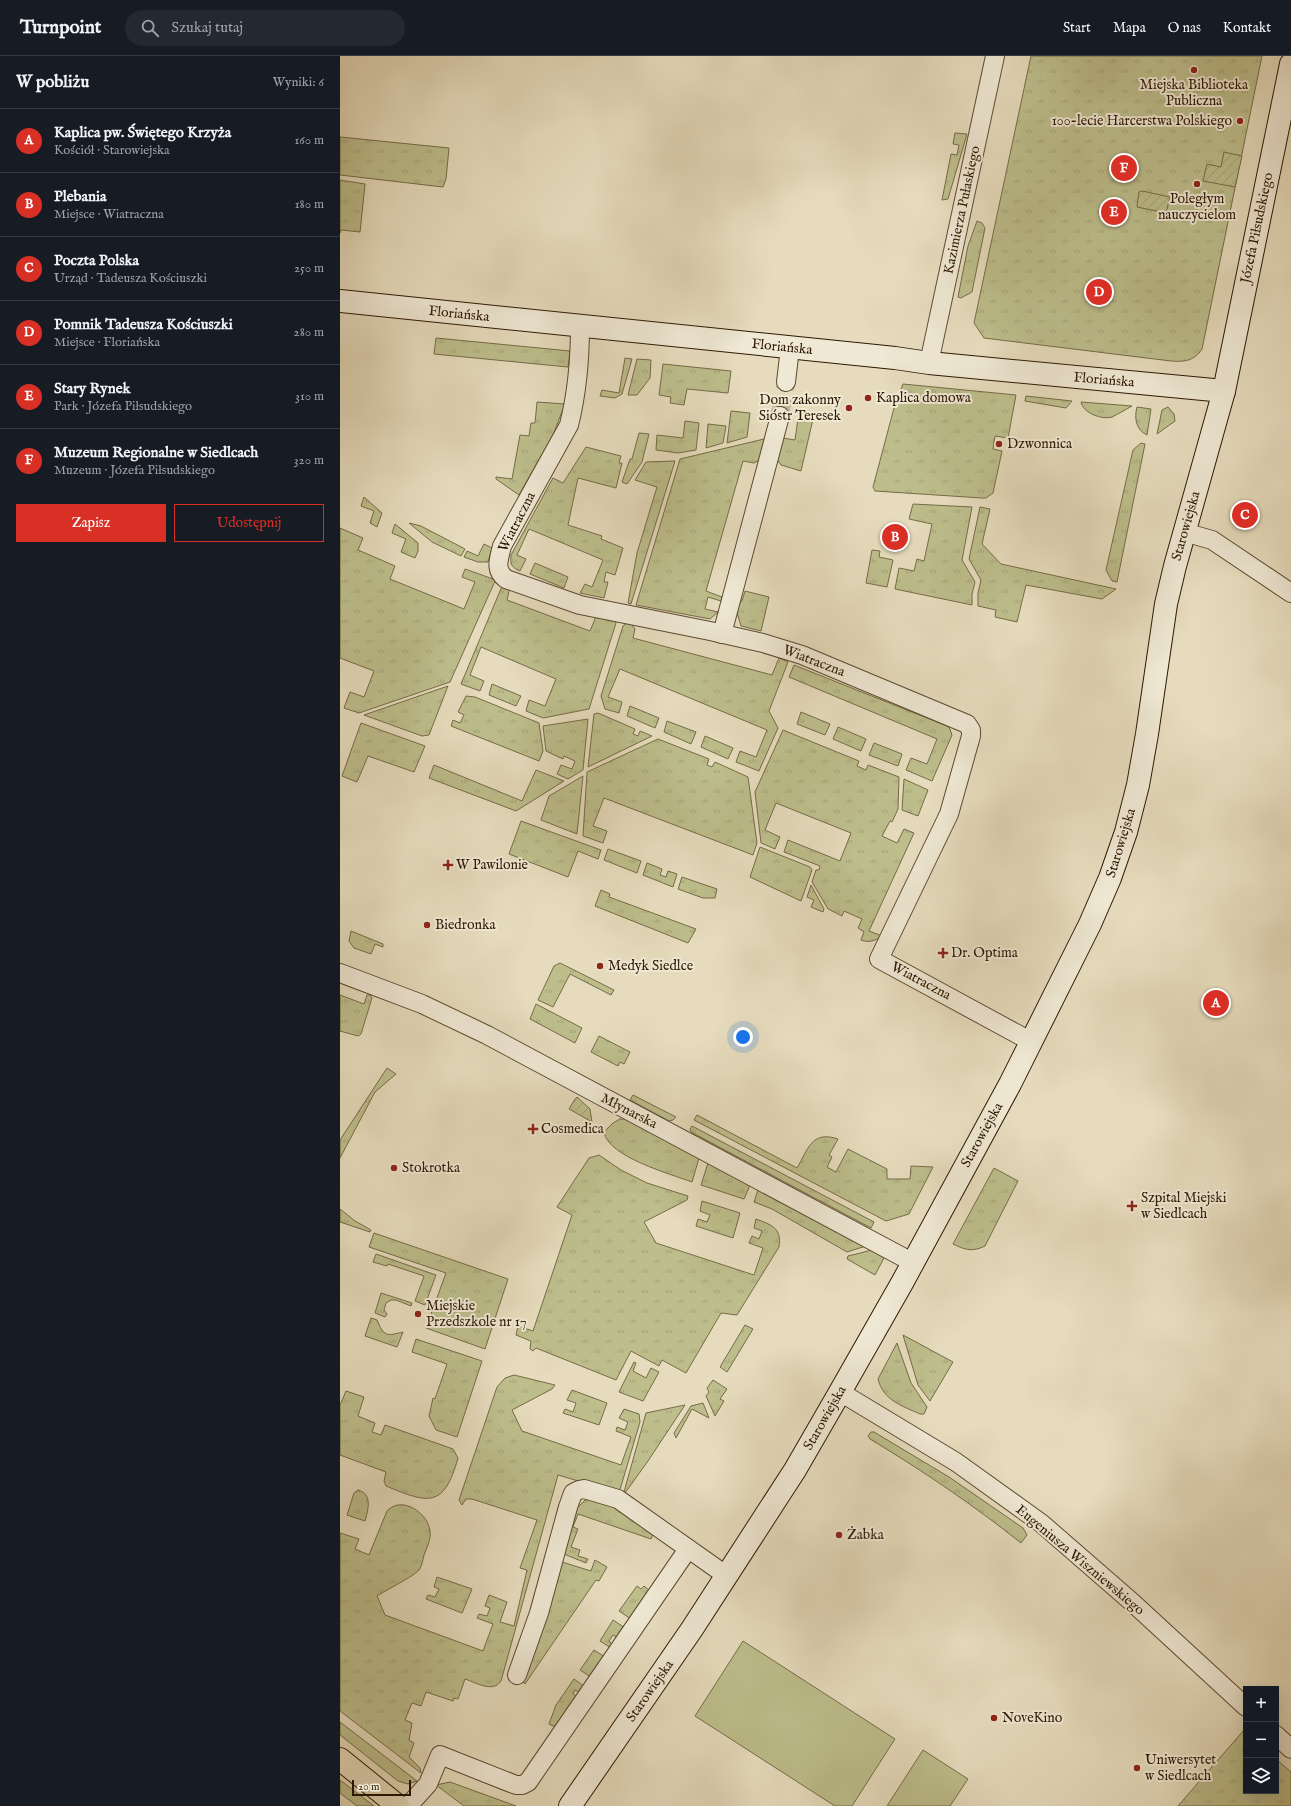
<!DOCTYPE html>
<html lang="pl">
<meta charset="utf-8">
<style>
:root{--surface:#171b24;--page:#242831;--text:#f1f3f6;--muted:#9ea1a6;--line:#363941;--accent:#d93025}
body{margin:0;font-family:"IM FELL English",serif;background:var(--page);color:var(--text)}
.controls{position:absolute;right:12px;bottom:12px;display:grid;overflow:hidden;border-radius:0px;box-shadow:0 4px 16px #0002}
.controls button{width:36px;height:36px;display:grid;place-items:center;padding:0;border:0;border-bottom:1px solid var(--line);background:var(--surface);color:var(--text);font:20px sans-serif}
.scale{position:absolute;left:12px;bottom:10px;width:59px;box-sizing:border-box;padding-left:4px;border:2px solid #2e1802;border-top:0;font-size:11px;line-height:14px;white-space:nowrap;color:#2e1802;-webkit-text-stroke:3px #efe8d4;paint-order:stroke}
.you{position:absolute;left:403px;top:981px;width:14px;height:14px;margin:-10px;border:3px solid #fff;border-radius:50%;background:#1a73e8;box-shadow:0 0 0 6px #1a73e833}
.badge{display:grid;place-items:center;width:26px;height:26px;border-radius:50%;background:var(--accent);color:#fff;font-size:13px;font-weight:700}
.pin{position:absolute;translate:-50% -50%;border:2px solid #fff;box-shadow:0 1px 4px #0006}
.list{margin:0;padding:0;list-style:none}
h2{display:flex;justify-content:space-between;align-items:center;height:52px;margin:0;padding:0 16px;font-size:17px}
h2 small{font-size:13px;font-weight:400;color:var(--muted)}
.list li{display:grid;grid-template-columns:26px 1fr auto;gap:12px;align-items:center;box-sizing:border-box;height:64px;padding:0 16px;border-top:1px solid var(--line)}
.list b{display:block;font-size:15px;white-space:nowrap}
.list p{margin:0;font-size:13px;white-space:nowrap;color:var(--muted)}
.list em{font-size:13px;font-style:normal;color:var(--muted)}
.actions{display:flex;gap:8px;padding:12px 16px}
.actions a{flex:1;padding:9px 0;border:1px solid var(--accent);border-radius:0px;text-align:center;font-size:14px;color:var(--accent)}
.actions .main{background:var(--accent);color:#fff}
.icon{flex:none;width:22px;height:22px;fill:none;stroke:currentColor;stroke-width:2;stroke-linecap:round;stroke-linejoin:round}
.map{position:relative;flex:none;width:951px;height:1750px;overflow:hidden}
header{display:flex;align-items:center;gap:24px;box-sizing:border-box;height:56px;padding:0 20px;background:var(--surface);border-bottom:1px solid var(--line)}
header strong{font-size:19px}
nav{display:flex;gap:22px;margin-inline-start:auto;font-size:14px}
.search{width:280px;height:36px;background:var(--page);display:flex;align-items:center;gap:10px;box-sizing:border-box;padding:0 14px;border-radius:22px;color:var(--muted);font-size:15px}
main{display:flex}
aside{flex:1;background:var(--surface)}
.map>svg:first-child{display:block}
.grass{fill:url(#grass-tufts);stroke:#766b47}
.garden{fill:url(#garden-furrows);stroke:#766b47}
.pitch{fill:#bdbe8c;stroke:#766b47}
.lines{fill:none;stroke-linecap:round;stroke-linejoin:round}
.street-tunnel{stroke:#c1b598;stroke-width:18;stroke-dasharray:18 9;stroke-linecap:butt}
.street-casing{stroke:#5c4931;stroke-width:20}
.secondary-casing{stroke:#2e1802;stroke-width:24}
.primary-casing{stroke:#2e1802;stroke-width:24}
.street{stroke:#efe8d4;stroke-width:18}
.secondary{stroke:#efe8d4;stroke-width:22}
.primary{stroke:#e6dcbd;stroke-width:22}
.poi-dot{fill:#8f2418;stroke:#efe8d4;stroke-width:1.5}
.labels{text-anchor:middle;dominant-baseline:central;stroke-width:4;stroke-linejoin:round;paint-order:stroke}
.poi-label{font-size:14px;fill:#2e1802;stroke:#efe8d4;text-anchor:start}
.street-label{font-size:14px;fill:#2e1802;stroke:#efe8d4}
</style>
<header>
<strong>Turnpoint</strong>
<div class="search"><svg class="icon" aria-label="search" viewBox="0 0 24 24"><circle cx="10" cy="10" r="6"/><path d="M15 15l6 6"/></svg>Szukaj tutaj</div>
<nav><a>Start</a><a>Mapa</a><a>O nas</a><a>Kontakt</a></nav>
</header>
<main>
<aside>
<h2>W pobliżu<small>Wyniki: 6</small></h2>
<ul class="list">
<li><span class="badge">A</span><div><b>Kaplica pw. Świętego Krzyża</b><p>Kościół · Starowiejska</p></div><em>160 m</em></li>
<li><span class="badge">B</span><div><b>Plebania</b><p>Miejsce · Wiatraczna</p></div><em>180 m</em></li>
<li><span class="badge">C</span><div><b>Poczta Polska</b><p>Urząd · Tadeusza Kościuszki</p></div><em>250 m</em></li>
<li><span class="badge">D</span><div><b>Pomnik Tadeusza Kościuszki</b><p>Miejsce · Floriańska</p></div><em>280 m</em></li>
<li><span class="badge">E</span><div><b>Stary Rynek</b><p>Park · Józefa Piłsudskiego</p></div><em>310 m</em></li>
<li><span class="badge">F</span><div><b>Muzeum Regionalne w Siedlcach</b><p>Muzeum · Józefa Piłsudskiego</p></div><em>320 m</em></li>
</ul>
<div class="actions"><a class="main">Zapisz</a><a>Udostępnij</a></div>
</aside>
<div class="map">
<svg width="951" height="1750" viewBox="0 0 951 1750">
<defs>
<pattern id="grass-tufts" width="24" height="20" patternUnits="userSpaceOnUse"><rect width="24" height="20" fill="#bdbe8c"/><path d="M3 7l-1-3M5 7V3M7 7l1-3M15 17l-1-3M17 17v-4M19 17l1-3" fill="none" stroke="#a3a377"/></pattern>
<pattern id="garden-furrows" width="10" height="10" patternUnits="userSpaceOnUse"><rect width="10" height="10" fill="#bdbe8c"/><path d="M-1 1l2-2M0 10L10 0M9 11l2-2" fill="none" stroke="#a3a377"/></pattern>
</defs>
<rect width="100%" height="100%" fill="#e6dcbd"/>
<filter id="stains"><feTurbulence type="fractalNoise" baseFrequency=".005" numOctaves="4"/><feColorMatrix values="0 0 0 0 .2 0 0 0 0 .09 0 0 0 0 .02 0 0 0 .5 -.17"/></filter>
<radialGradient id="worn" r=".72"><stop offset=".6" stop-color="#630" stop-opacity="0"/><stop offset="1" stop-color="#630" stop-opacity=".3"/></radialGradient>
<!-- grass -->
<g class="grass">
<path d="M691,0H922L862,293C854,305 845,306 831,305L644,282L634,267Z"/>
<path d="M615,77L627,78L608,143L602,144L611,98L617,99L619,89L613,88Z"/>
<path d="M0,81L109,92L106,123L103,131L0,119Z"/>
<path d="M0,124L25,128L20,176L1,174L0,177Z"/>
<path d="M637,165L642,167L645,172L632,236L621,242L618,241L628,190Z"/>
<path d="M96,282L230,295L228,311L94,298Z"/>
<path d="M285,302L292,303L282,338L275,342L260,340L262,334L279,337Z"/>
<path d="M297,303L311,304L310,322L297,339H288Z"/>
<path d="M323,308L391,315L388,337L347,333L344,349L330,347L331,341L319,339Z"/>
<path d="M563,328L676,339L668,382L655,380L653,393L662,395L653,437L646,442H642L535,435L533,431L554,352Z"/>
<path d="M686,340L732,345L726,352L685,345Z"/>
<path d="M197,346L225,348L213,379L179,439L156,423V421L172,423L180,379L189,380L191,367H195Z"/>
<path d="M741,346L792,350C785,354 778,358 772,361C762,364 743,357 741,346Z"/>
<path d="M797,351L811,353L807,379C796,374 794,362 797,351Z"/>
<path d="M828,351L834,358L835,365L817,378L822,354Z"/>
<path d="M391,355L410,357L407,381L387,387Z"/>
<path d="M458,362L473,363L461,415L441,409L437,404L443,382L455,384Z"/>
<path d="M345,365L359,367L356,394L338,397L316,394L317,379L343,382Z"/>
<path d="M368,368L386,370L383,387L366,392Z"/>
<path d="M299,377L309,378L302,406L287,428L282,426L290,403H292Z"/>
<path d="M424,383H426L423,402L414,407L403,405L366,535L382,541L381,545L368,541L365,553L378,556L370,563L296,549L340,403Z"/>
<path d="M801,387L805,388L777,526L772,525L766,514L793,394Z"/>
<path d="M246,391L281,400L279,407H282L276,432L238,422L228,469L262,480L261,483L283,492L275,519L266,516L264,526H268L264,542L240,537L245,528L252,531L263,504L189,473L177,499L186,503L180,515C171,511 170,508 171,499L213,422L223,427Z"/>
<path d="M335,405L291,548L288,547L297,497L317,431L295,424L306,406Z"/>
<path d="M24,441L42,457L37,471L30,467L34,455L21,450Z"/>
<path d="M573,448L632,451L622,504L635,526L632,538V549L555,533L559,512L574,515L577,503L584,505L592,468L569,463Z"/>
<path d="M640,451L650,453L642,488L661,508L776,533L762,543L686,529L677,566L655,561L656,554L638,550V537L641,524L629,503Z"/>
<path d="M69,467L81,470L125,493L121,500L92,486Z"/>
<path d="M55,468L78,487V495L75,502L61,496L66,483L52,477Z"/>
<path d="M0,472L23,482L18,494L55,510L50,523L124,553L135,526L122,521L125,513L153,523L155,525L110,626L19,657L4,652L10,636L24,641L34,615L0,602Z"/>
<path d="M144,488L152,492L148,506H138L124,501L127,495L138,500Z"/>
<path d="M532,494L540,495L539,501L553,504L547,531L526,527Z"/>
<path d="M195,507L228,521L224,532L190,518Z"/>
<path d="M163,528L170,531L167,544L250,575L257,558L273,562L276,567L249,653L203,662L186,655L189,644L205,650L216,623L141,591L130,619L144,625L140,635L121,628Z"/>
<path d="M405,535L429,541L421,575L401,570L396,553V550L402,545Z"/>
<path d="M289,565L295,573L293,582L432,619L439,602L448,606L429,655L438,672L419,715L396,706L400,695L416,701L427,674L280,613L268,641L282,646L279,657L265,653L261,640L283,570Z"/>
<path d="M454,609L607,670L610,673L612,679L592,725L566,714L571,702L587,708L597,683L449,621Z"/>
<path d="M152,628L181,640L176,650L149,639Z"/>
<path d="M108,630L89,679L82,680L24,659Z"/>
<path d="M126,640L135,641L199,667L203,695L199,705L111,670L113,664L120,667L124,659L118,656Z"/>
<path d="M290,650L319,662L315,672L287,660Z"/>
<path d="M461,656L490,668L485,679L457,668Z"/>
<path d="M258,657L295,673L293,678L298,680L300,675L312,680L248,711L254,658Z"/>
<path d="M248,663L243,714L228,723L217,718L221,709L232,713L235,705L224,700L223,703L206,695L203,670Z"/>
<path d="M327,665L356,676L351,688L324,676Z"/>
<path d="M21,667L85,690L74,716L28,700L17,726L2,720Z"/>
<path d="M498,671L526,683L521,695L493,683Z"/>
<path d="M443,674L519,705L517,710L526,714L528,709L559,721L558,753L552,766L550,765L542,780L557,787L564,773L574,777L529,875L542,880C535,885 529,887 521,884L524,876L518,872L522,863L504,855L502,860L488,853L472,826L476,814H479L480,810L444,796L448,784L500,805L511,777L436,747L425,774L440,781L435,793L421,787L415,736Z"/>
<path d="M365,680L393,692L388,703L361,691Z"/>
<path d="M318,683L369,703L367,709L372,711L375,706L408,721L417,787L413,799L264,742L253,770L267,775L263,787L243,780L247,716Z"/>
<path d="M534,687L562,698L558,710L529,699Z"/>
<path d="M94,709L182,745L196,714L224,725L176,755L89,722Z"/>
<path d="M243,720L237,778L201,764L209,740Z"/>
<path d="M564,723L588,734L578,760L562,754Z"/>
<path d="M181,765L261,794L258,803L238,795L228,821L169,798Z"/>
<path d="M420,791L470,811L472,814L461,845L410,821Z"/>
<path d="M268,793L301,805L297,817L264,804Z"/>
<path d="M307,807L322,813L320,819L326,821L328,815L337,818L333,831L303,819Z"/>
<path d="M342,821L377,833L375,842H363L338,833Z"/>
<path d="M471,829L484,853L483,856L471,851L474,844L467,841Z"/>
<path d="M261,834L270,838L269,841L356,873L348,887L255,850Z"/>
<path d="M11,875L43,888V891L35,888L31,898L14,892L9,885Z"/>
<path d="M220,907L274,934L271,939L230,918L213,951L198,944L214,910Z"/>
<path d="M0,939L24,948L27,939H30L32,942L21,978L18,980L0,975Z"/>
<path d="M196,948L242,972L235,987L190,963Z"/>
<path d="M259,980L290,996L284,1008L280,1006L278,1010L251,996Z"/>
<path d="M47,1012L56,1018L35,1036L0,1102V1084Z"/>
<path d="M293,1039L336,1061L333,1064L329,1065L290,1044Z"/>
<path d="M357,1059L457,1112C468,1094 471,1074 498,1083L489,1099L492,1101L487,1111L496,1116L508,1093L547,1113V1123H570L571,1110L593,1111L569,1158L546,1165L354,1064Z"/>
<path d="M280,1063H285L359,1102L352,1126C331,1118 268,1101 264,1076L273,1067Z"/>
<path d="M352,1070L534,1166L531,1172L351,1076L350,1073Z"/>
<path d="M259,1099L281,1114L307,1127L348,1140L347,1144L304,1166L316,1187L414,1219L423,1192L409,1187L412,1180L419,1183L422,1175L414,1172L416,1163C432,1169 442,1172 439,1191L397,1259L381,1257L346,1317L322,1304L319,1310L291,1295L276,1324L196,1292L193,1295L190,1293L191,1285L176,1279L178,1270L193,1275L232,1159L217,1151L249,1102Z"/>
<path d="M368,1107L410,1129L404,1143L361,1129Z"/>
<path d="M654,1112L678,1125L645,1190C633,1196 625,1194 613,1188Z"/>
<path d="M418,1134L526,1190L507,1196L432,1153L414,1146Z"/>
<path d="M362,1145L400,1157L393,1182L356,1170L358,1163L367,1166L370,1159L360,1155Z"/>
<path d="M0,1153L15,1165L31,1174L30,1176L0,1166Z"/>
<path d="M34,1177L168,1223L145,1293L86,1272L106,1217L29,1191Z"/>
<path d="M532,1194L544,1202L535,1219L507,1203L508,1200Z"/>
<path d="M36,1198L96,1219L85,1249L75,1245L84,1220L48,1208L47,1210L33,1206Z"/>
<path d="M41,1237L72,1247L71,1250L56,1244H51L46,1247L44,1254L47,1258L45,1261L35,1257Z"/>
<path d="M31,1262L37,1264C44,1281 47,1280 63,1276L57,1291L25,1280Z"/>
<path d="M405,1269L413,1273L387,1316L380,1311Z"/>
<path d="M563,1279L613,1306L590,1345L578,1329Z"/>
<path d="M76,1283L142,1305L117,1381L96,1374L89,1360L93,1342L95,1343L107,1308L72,1296Z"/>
<path d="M557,1287L571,1327L587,1351L584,1358H580C562,1350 543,1344 538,1323Z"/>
<path d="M294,1306L296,1307L293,1315L306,1322L311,1312L319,1316L303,1345L279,1336Z"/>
<path d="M174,1319L215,1329L212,1333L172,1354L182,1375L281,1409L291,1381L276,1375L277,1371L285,1374L288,1366L279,1362L284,1353L299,1358L300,1366L279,1437L218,1419L161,1625C153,1637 137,1627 125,1623L118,1643L114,1642L113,1645L86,1636L81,1650L72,1647L65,1664L72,1667L69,1684L74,1687L69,1701L80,1712L81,1717L0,1655V1477L19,1483L15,1493L29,1499L47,1455C62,1439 88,1457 90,1475C91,1484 87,1491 84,1499C83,1503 82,1510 79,1514C74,1520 46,1534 37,1540L45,1559L143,1595L153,1568L137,1562L139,1558L147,1560L150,1552L145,1550L149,1539L167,1546L160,1566L174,1570L187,1514L180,1512L197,1464L132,1443H126L122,1449L119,1444L157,1331L165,1322Z"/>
<path d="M373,1324L387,1333L380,1343L384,1345L375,1360L366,1340L369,1336L367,1332Z"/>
<path d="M232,1334L267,1347L259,1369L223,1357L225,1353L233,1356L236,1347L227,1344Z"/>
<path d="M6,1335L24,1341L18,1360L35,1367L32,1376L41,1379L45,1369L113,1393L118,1402C104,1452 89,1448 46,1430L44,1425L46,1416L0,1399V1349Z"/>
<path d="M363,1347L369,1362L352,1353L336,1382L334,1377L351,1350Z"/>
<path d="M345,1349L308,1405L285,1437L284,1436L306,1357Z"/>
<path d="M531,1376H534L609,1421L683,1472L687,1479L681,1487C632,1448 583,1415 530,1383L528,1380Z"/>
<path d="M18,1434C33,1438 28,1454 25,1465L7,1459L14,1437Z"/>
<path d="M253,1443L274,1448L314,1476L311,1483L238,1458L233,1471L238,1473L231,1491L240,1494L238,1500L248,1503L246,1507L224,1498L237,1452L245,1444Z"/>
<path d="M255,1504L267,1511L259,1525L256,1524L185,1628L181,1623L222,1506L251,1515Z"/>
<path d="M97,1521L132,1533L122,1557L86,1543L88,1539L95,1541L99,1533L94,1531Z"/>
<path d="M297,1530L301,1533L304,1530L310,1535L291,1563L279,1555Z"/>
<path d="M273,1564L285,1572L278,1582L273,1579L269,1585L273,1589L271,1592L260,1585Z"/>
<path d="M254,1594L265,1601L251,1621L240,1614Z"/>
<path d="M234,1623L245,1631L241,1637L235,1634L233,1638L238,1641L218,1669L213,1670L209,1668L216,1649Z"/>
<path d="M0,1666L77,1725L68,1728L58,1725L0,1679Z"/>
<path d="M904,1674L906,1675V1735H936V1703L951,1716V1750H838Z"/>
<path d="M0,1724L34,1750H17L0,1737Z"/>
<path d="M110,1726L176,1750H124L96,1729Z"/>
</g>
<!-- garden -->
<g class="garden">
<path d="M884,96L902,100L895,131L863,125L867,108L881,111Z"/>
<path d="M802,135L830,141L826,157L797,151L799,136Z"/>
<path d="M237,1041L250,1053L252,1066L229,1053L235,1043Z"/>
</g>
<!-- pitch -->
<g class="pitch">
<path d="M403,1585L555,1683L512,1750H495L355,1660Z"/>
<path d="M583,1694L628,1723L610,1750H547Z"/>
</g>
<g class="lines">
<!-- street-tunnel -->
<path class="street-tunnel" d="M440,360L446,326"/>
<defs>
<g id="street">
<path d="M240,270C240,303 237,337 229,369L162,490C159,503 154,514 166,523L240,549L370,575L423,587L462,599L627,668L631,674V680L609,758L539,903L692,986"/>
<path d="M589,307L655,0"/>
<path d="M446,326L450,292"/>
<path d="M844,476L872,484L951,537"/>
<path d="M382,578L440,360"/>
<path d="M0,917L82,948L147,979L572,1206"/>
<path d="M500,1336L616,1406L701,1467L793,1547L906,1651"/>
<path d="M177,1619L199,1557L228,1451L233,1437L239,1434L244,1433L278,1443L387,1520"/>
<path d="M936,1679L951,1693"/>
<path d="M68,1750L88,1728L100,1699L176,1729H182L188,1726L348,1493"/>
</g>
<g id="secondary">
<path d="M0,245L555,302L589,307L884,335"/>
<path d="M230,1750L352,1573L455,1414L500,1336L562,1227L670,1028L750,868L770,822L786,776L798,729L807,678L826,548L835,510L884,335L951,8"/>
</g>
<path id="primary" d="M0,1703L58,1750"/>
</defs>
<!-- street casing -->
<use href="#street" class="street-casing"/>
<!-- secondary casing -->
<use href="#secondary" class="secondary-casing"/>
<!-- primary casing -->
<use href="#primary" class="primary-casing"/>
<!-- street -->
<use href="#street" class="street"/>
<!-- secondary -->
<use href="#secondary" class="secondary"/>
<!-- primary -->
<use href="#primary" class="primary"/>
</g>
<!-- markers -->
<g class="poi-dot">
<circle cx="854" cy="14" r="4"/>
<circle cx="900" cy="65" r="4"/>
<circle cx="857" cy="128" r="4"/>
<circle cx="528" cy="342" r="4"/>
<circle cx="509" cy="352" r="4"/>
<circle cx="659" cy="388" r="4"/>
<path d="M106 803h4v4h4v4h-4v4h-4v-4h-4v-4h4z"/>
<circle cx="87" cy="869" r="4"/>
<path d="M601 891h4v4h4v4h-4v4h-4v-4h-4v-4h4z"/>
<circle cx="260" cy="910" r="4"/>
<path d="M191 1067h4v4h4v4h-4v4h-4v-4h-4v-4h4z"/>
<circle cx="54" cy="1112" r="4"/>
<path d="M790 1144h4v4h4v4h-4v4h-4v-4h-4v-4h4z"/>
<circle cx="78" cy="1258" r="4"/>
<circle cx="499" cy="1479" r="4"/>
<circle cx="654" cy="1662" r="4"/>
<circle cx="797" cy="1712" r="4"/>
</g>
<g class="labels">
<!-- poi labels -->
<g class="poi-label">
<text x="854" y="29" text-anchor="middle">Miejska Biblioteka<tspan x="854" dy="16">Publiczna</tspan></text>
<text x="892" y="65" text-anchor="end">100-lecie Harcerstwa Polskiego</text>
<text x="857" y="143" text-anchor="middle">Poległym<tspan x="857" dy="16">nauczycielom</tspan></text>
<text x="536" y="342">Kaplica domowa</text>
<text x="501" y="344" text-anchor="end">Dom zakonny<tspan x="501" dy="16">Sióstr Teresek</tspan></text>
<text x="667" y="388">Dzwonnica</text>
<text x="116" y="809">W Pawilonie</text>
<text x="95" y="869">Biedronka</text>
<text x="611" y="897">Dr. Optima</text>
<text x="268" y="910">Medyk Siedlce</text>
<text x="201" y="1073">Cosmedica</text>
<text x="62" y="1112">Stokrotka</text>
<text x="801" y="1142">Szpital Miejski<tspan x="801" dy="16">w Siedlcach</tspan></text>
<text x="86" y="1250">Miejskie<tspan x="86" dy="16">Przedszkole nr 17</tspan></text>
<text x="507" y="1479">Żabka</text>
<text x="662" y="1662">NoveKino</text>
<text x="805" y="1704">Uniwersytet<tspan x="805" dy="16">w Siedlcach</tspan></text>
</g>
<!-- street labels -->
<g class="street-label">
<text transform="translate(622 154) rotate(-78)">Kazimierza Pułaskiego</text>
<text transform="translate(917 172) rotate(-78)">Józefa Piłsudskiego</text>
<text transform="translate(119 258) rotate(6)">Floriańska</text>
<text transform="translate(442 291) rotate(6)">Floriańska</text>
<text transform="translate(764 324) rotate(5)">Floriańska</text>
<text transform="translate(177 466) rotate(-63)">Wiatraczna</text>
<text transform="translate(846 470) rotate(-74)">Starowiejska</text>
<text transform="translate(474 605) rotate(21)">Wiatraczna</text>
<text transform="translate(781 787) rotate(-73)">Starowiejska</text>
<text transform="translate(581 925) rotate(28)">Wiatraczna</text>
<text transform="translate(289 1055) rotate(27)">Młynarska</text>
<text transform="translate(642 1079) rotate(-61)">Starowiejska</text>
<text transform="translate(485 1362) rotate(-60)">Starowiejska</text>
<text transform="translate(740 1504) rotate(40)">Eugeniusza Wiszniewskiego</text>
<text transform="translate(310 1635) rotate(-55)">Starowiejska</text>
</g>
</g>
<rect width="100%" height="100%" filter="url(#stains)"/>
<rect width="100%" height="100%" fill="url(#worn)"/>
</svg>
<div class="controls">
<button>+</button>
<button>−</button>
<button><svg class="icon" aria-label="layers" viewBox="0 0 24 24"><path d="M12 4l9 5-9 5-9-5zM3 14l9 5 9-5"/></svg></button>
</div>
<div class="scale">20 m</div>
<div class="you"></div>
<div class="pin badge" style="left:876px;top:947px">A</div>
<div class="pin badge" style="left:555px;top:481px">B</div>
<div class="pin badge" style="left:905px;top:459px">C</div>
<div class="pin badge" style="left:759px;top:236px">D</div>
<div class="pin badge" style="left:774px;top:156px">E</div>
<div class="pin badge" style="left:784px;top:112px">F</div>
</div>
</main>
